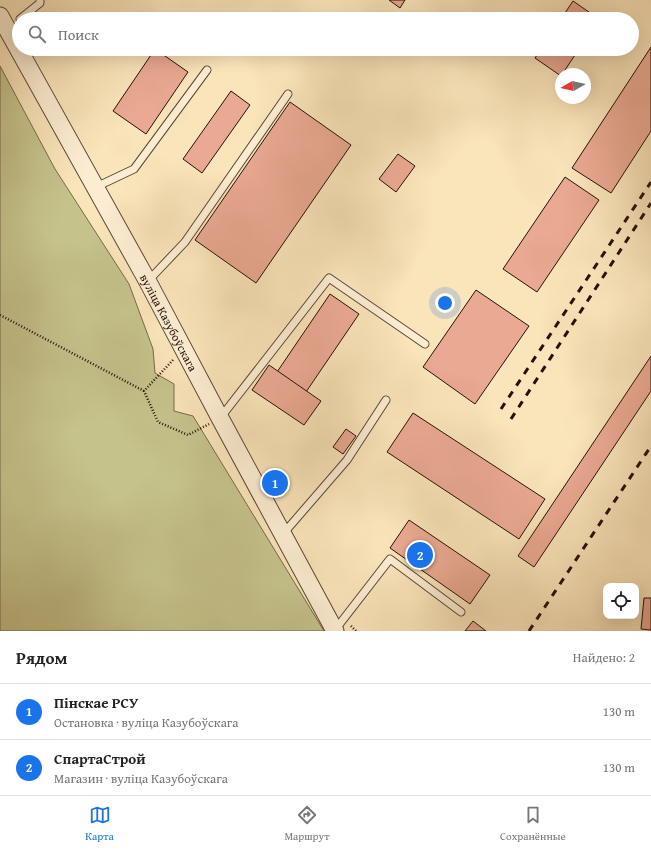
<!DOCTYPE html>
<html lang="ru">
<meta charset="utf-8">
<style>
:root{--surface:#fff;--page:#f2f2f2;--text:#222;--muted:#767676;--line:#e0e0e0;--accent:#1a73e8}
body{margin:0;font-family:"Gentium Book Plus",serif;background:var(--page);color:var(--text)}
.controls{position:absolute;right:12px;bottom:12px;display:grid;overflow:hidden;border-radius:8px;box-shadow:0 4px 16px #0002}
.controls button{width:36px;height:36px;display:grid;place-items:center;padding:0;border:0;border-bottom:1px solid var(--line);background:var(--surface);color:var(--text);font:20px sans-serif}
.compass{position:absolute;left:555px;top:68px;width:36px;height:36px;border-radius:50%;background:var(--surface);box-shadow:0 4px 16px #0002;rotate:261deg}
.you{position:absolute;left:445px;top:303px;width:14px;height:14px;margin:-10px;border:3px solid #fff;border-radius:50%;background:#1a73e8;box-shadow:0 0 0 6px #1a73e833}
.badge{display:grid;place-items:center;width:26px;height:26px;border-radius:50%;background:var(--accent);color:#fff;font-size:13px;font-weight:700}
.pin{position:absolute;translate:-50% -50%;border:2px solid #fff;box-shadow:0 1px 4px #0006}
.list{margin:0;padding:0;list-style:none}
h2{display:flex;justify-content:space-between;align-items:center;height:52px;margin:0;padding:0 16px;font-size:17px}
h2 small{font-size:13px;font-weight:400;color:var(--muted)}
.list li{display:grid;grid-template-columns:26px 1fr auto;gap:12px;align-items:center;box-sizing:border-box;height:56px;padding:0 16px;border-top:1px solid var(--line)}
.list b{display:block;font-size:15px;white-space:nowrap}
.list p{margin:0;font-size:13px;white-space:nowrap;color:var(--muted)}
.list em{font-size:13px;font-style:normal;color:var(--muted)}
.icon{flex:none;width:22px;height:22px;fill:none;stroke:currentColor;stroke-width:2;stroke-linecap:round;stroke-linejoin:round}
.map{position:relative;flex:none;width:651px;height:631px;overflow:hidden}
.search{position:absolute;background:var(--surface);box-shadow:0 4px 16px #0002;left:12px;right:12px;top:12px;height:44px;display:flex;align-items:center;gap:10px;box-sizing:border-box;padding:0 14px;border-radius:22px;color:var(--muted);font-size:15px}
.sheet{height:164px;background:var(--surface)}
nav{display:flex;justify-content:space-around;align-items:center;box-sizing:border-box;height:56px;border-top:1px solid var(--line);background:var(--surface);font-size:11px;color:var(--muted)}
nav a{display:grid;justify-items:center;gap:2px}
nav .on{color:var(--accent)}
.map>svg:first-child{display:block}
.green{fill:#c5c28b;stroke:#76694a}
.building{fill:#eaa992;stroke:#261008}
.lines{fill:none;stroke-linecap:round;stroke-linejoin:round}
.service-casing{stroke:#5b4534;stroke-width:9}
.tertiary-casing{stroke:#5b4534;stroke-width:19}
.path{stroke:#261008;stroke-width:2.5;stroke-dasharray:1 2;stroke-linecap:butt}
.service{stroke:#fcedd2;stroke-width:7}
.tertiary{stroke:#fcedd2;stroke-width:17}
.rail{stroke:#261008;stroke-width:3;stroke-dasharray:7 7;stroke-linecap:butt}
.labels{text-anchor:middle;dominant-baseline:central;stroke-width:4;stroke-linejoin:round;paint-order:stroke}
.street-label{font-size:12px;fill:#261008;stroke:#fcedd2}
</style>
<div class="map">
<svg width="651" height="631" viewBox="0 0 651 631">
<rect width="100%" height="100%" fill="#fae4ba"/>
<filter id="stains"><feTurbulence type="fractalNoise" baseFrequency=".005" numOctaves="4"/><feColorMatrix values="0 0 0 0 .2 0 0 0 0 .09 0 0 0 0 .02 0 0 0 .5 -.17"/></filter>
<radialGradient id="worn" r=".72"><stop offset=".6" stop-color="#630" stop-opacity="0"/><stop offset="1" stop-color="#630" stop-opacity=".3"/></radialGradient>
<!-- green -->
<path class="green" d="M0,66L55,169L129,284L153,349L155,373L174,384V411L193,416L324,631H0Z"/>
<!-- building -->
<g class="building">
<path d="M389,0H405L400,8Z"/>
<path d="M573,1L599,19H561Z"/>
<path d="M651,47V131L611,193L572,168Z"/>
<path d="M155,49L188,72L146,134L113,111Z"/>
<path d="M541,49H579L561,76L535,58Z"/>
<path d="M231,91L250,105L202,173L183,159Z"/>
<path d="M290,102L351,145L256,283L195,240Z"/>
<path d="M398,154L415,166L396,192L379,179Z"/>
<path d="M565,177L599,200L537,292L503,269Z"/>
<path d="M476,290L529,326L475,404L423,367Z"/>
<path d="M330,294L359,314L306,392L277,372Z"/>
<path d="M651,356V391L534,567L518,556Z"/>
<path d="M269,365L321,401L304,425L252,390Z"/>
<path d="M413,413L545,499L519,539L387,452Z"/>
<path d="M346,429L356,436L343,454L333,447Z"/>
<path d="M409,520L490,575L470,604L390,548Z"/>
<path d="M644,598H651V630L641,629Z"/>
<path d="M473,621L486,631H465Z"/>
</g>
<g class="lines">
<defs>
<g id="service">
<path d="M20,19L40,3V0"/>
<path d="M96,187L134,169L207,70"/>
<path d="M148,281L185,242L288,94"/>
<path d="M221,417L329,278L425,344"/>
<path d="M283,534L347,460L386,400"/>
<path d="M335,630L390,559L461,612"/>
</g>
<g id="tertiary">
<path id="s1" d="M0,16L148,282L220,418L335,631"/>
</g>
</defs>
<!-- service casing -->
<use href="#service" class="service-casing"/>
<!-- tertiary casing -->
<use href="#tertiary" class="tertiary-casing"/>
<!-- path -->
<g class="path">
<path d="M0,315L144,391"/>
<path d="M173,360L144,391L158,422L188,435L209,424"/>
<path d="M351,626L356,631"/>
</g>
<!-- service -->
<use href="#service" class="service"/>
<!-- tertiary -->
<use href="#tertiary" class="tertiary"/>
<!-- rail -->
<g class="rail">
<path d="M501,409L651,182"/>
<path d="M511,419L651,203"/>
<path d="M529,631L651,446"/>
</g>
</g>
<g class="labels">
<!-- street labels -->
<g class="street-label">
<text stroke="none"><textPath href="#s1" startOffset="350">вуліца Казубоўскага</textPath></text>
</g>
</g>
<rect width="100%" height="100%" filter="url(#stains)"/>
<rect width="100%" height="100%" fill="url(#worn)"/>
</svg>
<div class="controls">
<button><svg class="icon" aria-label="locate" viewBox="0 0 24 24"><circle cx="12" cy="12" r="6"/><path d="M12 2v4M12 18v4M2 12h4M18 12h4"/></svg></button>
</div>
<svg class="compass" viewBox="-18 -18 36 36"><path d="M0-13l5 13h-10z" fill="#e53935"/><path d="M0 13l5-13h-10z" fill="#767676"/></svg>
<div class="you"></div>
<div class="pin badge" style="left:275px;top:483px">1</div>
<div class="pin badge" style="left:420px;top:555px">2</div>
<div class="search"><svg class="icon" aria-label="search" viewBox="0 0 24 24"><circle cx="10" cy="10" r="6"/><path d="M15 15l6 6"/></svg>Поиск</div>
</div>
<section class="sheet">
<h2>Рядом<small>Найдено: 2</small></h2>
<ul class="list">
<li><span class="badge">1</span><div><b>Пінскае РСУ</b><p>Остановка · вуліца Казубоўскага</p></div><em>130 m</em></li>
<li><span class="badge">2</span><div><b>СпартаСтрой</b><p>Магазин · вуліца Казубоўскага</p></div><em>130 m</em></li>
</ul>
</section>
<nav>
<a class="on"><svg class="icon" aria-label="map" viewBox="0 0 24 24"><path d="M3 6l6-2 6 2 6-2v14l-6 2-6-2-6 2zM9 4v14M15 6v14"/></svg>Карта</a>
<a><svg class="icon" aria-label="directions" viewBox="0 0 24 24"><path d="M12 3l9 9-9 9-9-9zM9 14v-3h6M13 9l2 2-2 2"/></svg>Маршрут</a>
<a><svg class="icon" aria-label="saved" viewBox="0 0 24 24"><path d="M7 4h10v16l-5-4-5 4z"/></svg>Сохранённые</a>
</nav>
